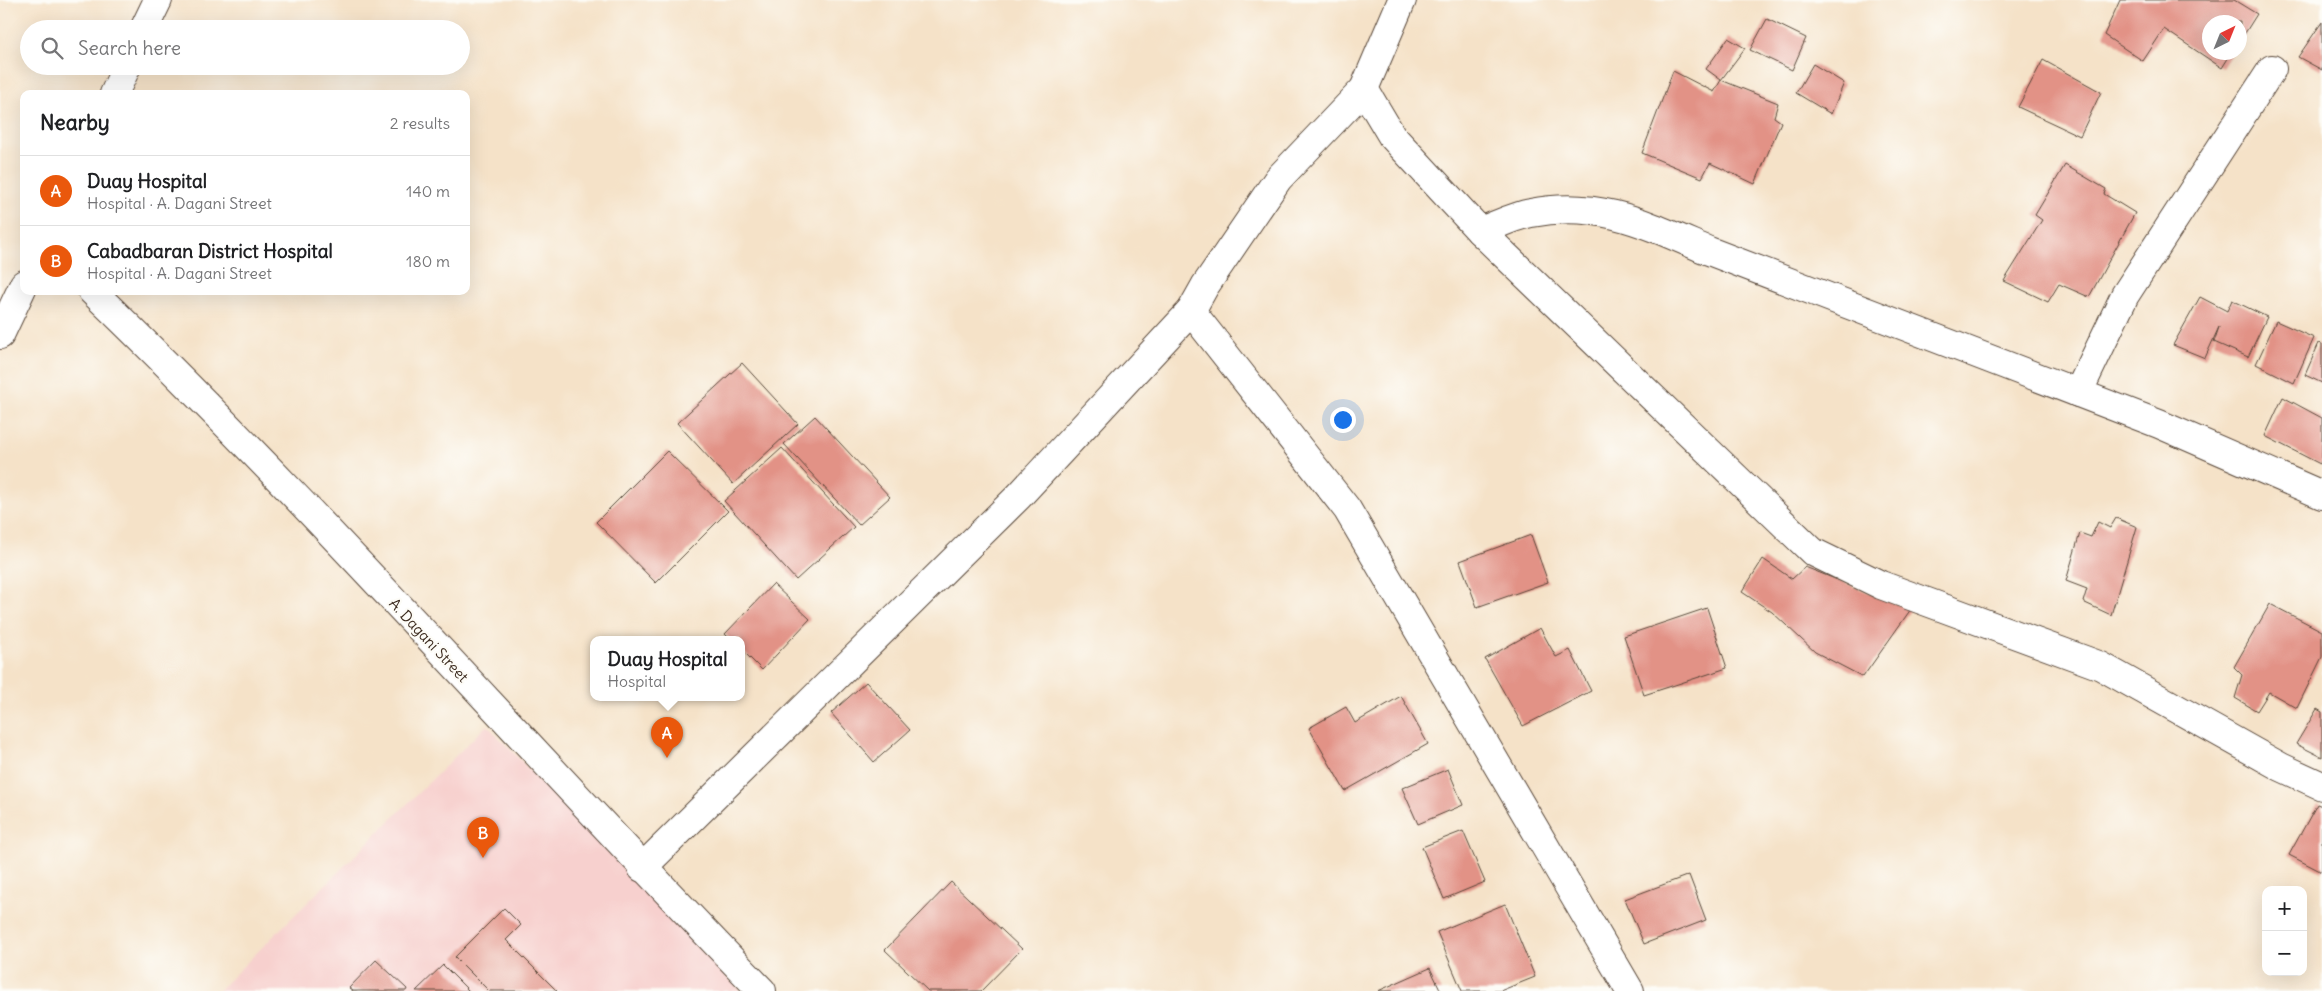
<!DOCTYPE html>
<meta charset="utf-8">
<style>
:root{--surface:#fff;--page:#f2f2f2;--text:#202124;--muted:#757577;--line:#e0e0e0;--accent:#ea580c}
body{margin:0;font-family:Delius,sans-serif;background:var(--page);color:var(--text)}
.controls{position:absolute;right:15px;bottom:15px;display:grid;overflow:hidden;border-radius:10px;box-shadow:0 5px 20px #0002}
.controls button{width:45px;height:45px;display:grid;place-items:center;padding:0;border:0;border-bottom:1px solid var(--line);background:var(--surface);color:var(--text);font:25px sans-serif}
.compass{position:absolute;left:2202px;top:15px;width:45px;height:45px;border-radius:50%;background:var(--surface);box-shadow:0 5px 20px #0002;rotate:43deg}
.you{position:absolute;left:1342px;top:419px;width:18px;height:18px;margin:-12px;border:4px solid #fff;border-radius:50%;background:#1a73e8;box-shadow:0 0 0 8px #1a73e833}
.badge{display:grid;place-items:center;width:32px;height:32px;border-radius:50%;background:var(--accent);color:#fff;font-size:16px;font-weight:700}
.pin{position:absolute;translate:-50% -41px;filter:drop-shadow(0 1px 2px #0008)}
.pin::after{content:'';position:absolute;top:26px;width:18px;height:15px;background:inherit;clip-path:polygon(0 0,100% 0,50% 100%)}
.popup{position:absolute;left:590px;top:636px;width:155px;height:65px;box-sizing:border-box;display:grid;place-content:center;border-radius:10px;background:var(--surface);filter:drop-shadow(0 1px 4px #0005);font-size:16px;white-space:nowrap;color:var(--muted)}
.popup b{font-size:19px;color:var(--text)}
.popup::after{content:'';position:absolute;left:50%;top:100%;margin-left:-10px;border:10px solid transparent;border-top-color:var(--surface)}
.list{margin:0;padding:0;list-style:none}
h2{display:flex;justify-content:space-between;align-items:center;height:65px;margin:0;padding:0 20px;font-size:21px}
h2 small{font-size:16px;font-weight:400;color:var(--muted)}
.list li{display:grid;grid-template-columns:32px 1fr auto;gap:15px;align-items:center;box-sizing:border-box;height:70px;padding:0 20px;border-top:1px solid var(--line)}
.list b{display:block;font-size:19px;white-space:nowrap}
.list p{margin:0;font-size:16px;white-space:nowrap;color:var(--muted)}
.list em{font-size:16px;font-style:normal;color:var(--muted)}
.icon{flex:none;width:28px;height:28px;fill:none;stroke:currentColor;stroke-width:2;stroke-linecap:round;stroke-linejoin:round}
.map{position:relative;flex:none;width:2322px;height:991px;overflow:hidden}
.search{position:absolute;background:var(--surface);box-shadow:0 5px 20px #0002;left:20px;top:20px;width:450px;height:55px;display:flex;align-items:center;gap:12px;box-sizing:border-box;padding:0 18px;border-radius:28px;color:var(--muted);font-size:19px}
.panel{position:absolute;background:var(--surface);box-shadow:0 5px 20px #0002;left:20px;top:90px;width:450px;height:205px;border-radius:10px}
.map>svg:first-child{display:block}
.built{fill:#f7d0ce}
.building{fill:#e29286}
.lines{fill:none;stroke-linecap:round;stroke-linejoin:round}
.minor-casing{stroke:#574638;stroke-width:30}
.minor{stroke:#fff;stroke-width:28}
.labels{text-anchor:middle;dominant-baseline:central;stroke-width:4.5;stroke-linejoin:round;paint-order:stroke}
.street-label{font-size:15px;fill:#3b2a1e;stroke:#fdfcf7}
</style>
<div class="map">
<svg width="2322" height="991" viewBox="0 0 2322 991">
<rect width="100%" height="100%" fill="#fdfcf7"/>
<filter id="ink" filterUnits="userSpaceOnUse"><feTurbulence type="fractalNoise" baseFrequency=".02" numOctaves="2"/><feDisplacementMap in="SourceGraphic" scale="10" xChannelSelector="R" yChannelSelector="G"/><feConvolveMatrix kernelMatrix="1 2 1 2 8 2 1 2 1" color-interpolation-filters="sRGB"/></filter>
<filter id="wash" filterUnits="userSpaceOnUse"><feTurbulence type="fractalNoise" baseFrequency=".0096" numOctaves="4" result="noise"/><feDisplacementMap in="SourceGraphic" scale="20" xChannelSelector="R" yChannelSelector="G"/><feGaussianBlur stdDeviation="1.12" result="paint"/><feColorMatrix in="noise" values="0 0 0 0 0 0 0 0 0 0 0 0 0 0 0 0 0 1.4 0 .05"/><feComposite in="paint" operator="in"/></filter>
<g filter="url(#wash)">
<rect width="100%" height="100%" fill="#f5e2c8"/>
<!-- built -->
<path class="built" d="M487,725L741,991H218Z"/>
<g id="blocks">
<!-- building -->
<g class="building">
<path d="M2120,0H2234L2257,14L2240,41V22H2210V52H2232L2222,68L2164,29L2143,61L2104,35Z"/>
<path d="M1767,19L1806,38L1792,70L1750,50Z"/>
<path d="M2322,22V70L2298,57Z"/>
<path d="M1728,38L1745,48L1721,80L1706,69Z"/>
<path d="M2043,60L2101,92L2080,136L2018,107Z"/>
<path d="M1813,64L1844,83L1831,114L1796,93Z"/>
<path d="M1673,71L1714,92L1721,80L1778,103L1774,117L1781,122L1755,184L1710,163L1702,178L1642,153Z"/>
<path d="M2065,165L2106,189L2104,194L2135,213L2089,297L2059,284L2048,302L2004,281L2042,220L2035,215Z"/>
<path d="M2200,297L2227,311L2232,300L2267,317L2248,357L2214,342L2219,327L2205,358L2173,345Z"/>
<path d="M2276,321L2314,338L2294,383L2256,364Z"/>
<path d="M2319,343L2322,344V383L2305,375Z"/>
<path d="M742,363L798,424L733,484L677,423Z"/>
<path d="M2283,397L2322,418V459L2320,464L2265,436Z"/>
<path d="M815,416L890,497L859,525L784,444Z"/>
<path d="M782,448L854,527L796,580L724,501Z"/>
<path d="M667,451L728,511L656,583L596,522Z"/>
<path d="M2116,518L2137,527L2111,615L2083,602L2087,589L2066,581L2080,533L2091,537L2098,522L2110,528Z"/>
<path d="M1531,535L1548,582L1477,607L1460,561Z"/>
<path d="M1763,559L1792,579L1805,567L1911,609L1863,677L1815,652L1772,612L1742,592Z"/>
<path d="M773,584L810,619L762,670L741,649V639H730L725,634Z"/>
<path d="M2270,604L2322,631V657L2297,708L2269,692L2257,711L2235,698L2242,675L2234,667Z"/>
<path d="M1707,608L1727,668L1644,695L1624,636Z"/>
<path d="M1540,628L1556,657L1570,650L1591,691L1523,726L1485,659Z"/>
<path d="M866,682L910,730L874,762L831,713Z"/>
<path d="M1401,696L1428,744L1345,791L1309,728L1346,707L1355,723Z"/>
<path d="M2317,709L2322,712V757L2296,744Z"/>
<path d="M1448,769L1463,805L1418,824L1402,788Z"/>
<path d="M2317,804L2322,806V872L2289,855Z"/>
<path d="M1463,831L1485,882L1444,899L1422,847Z"/>
<path d="M1689,875L1706,920L1644,944L1625,899Z"/>
<path d="M951,882L1022,949L981,991H928L885,950Z"/>
<path d="M1505,904L1535,977L1500,991H1462L1437,932Z"/>
<path d="M504,908L521,925L506,940L557,991H489L455,957Z"/>
<path d="M376,960L407,989L406,991H353L349,988Z"/>
<path d="M443,965L469,991H416Z"/>
<path d="M1430,968L1441,991H1378Z"/>
</g>
</g>
</g>
<g filter="url(#ink)">
<use href="#blocks" fill-opacity="0" stroke="#574638" stroke-width="1"/>
<g class="lines">
<defs>
<g id="minor">
<path d="M144,29L158,0"/>
<path d="M1364,89L1392,136L1480,231L1813,552L1881,585L2101,666L2281,767L2322,786"/>
<path d="M114,94L127,66"/>
<path d="M1480,231C1497,225 1514,216 1531,213C1598,199 1648,225 1709,251L2159,424L2322,495"/>
<path d="M92,291C324,515 537,760 762,991"/>
<path d="M1191,311L1347,509L1630,991"/>
<path d="M0,335L24,284"/>
<path d="M2078,393L2125,295L2272,69"/>
<path d="M642,868L1019,496L1191,311L1205,286L1278,179L1364,89L1402,0"/>
</g>
</defs>
<!-- minor casing -->
<use href="#minor" class="minor-casing"/>
<!-- minor -->
<use href="#minor" class="minor"/>
</g>
</g>
<g class="labels">
<!-- street labels -->
<g class="street-label">
<text transform="translate(429 640) rotate(47)">A. Dagani Street</text>
</g>
</g>
</svg>
<div class="controls">
<button>+</button>
<button>−</button>
</div>
<svg class="compass" viewBox="-18 -18 36 36"><path d="M0-13l5 13h-10z" fill="#e53935"/><path d="M0 13l5-13h-10z" fill="#757577"/></svg>
<div class="you"></div>
<div class="pin badge" style="left:667px;top:758px">A</div>
<div class="popup"><b>Duay Hospital</b>Hospital</div>
<div class="pin badge" style="left:483px;top:858px">B</div>
<div class="search"><svg class="icon" aria-label="search" viewBox="0 0 24 24"><circle cx="10" cy="10" r="6"/><path d="M15 15l6 6"/></svg>Search here</div>
<section class="panel">
<h2>Nearby<small>2 results</small></h2>
<ul class="list">
<li><span class="badge">A</span><div><b>Duay Hospital</b><p>Hospital · A. Dagani Street</p></div><em>140 m</em></li>
<li><span class="badge">B</span><div><b>Cabadbaran District Hospital</b><p>Hospital · A. Dagani Street</p></div><em>180 m</em></li>
</ul>
</section>
</div>
